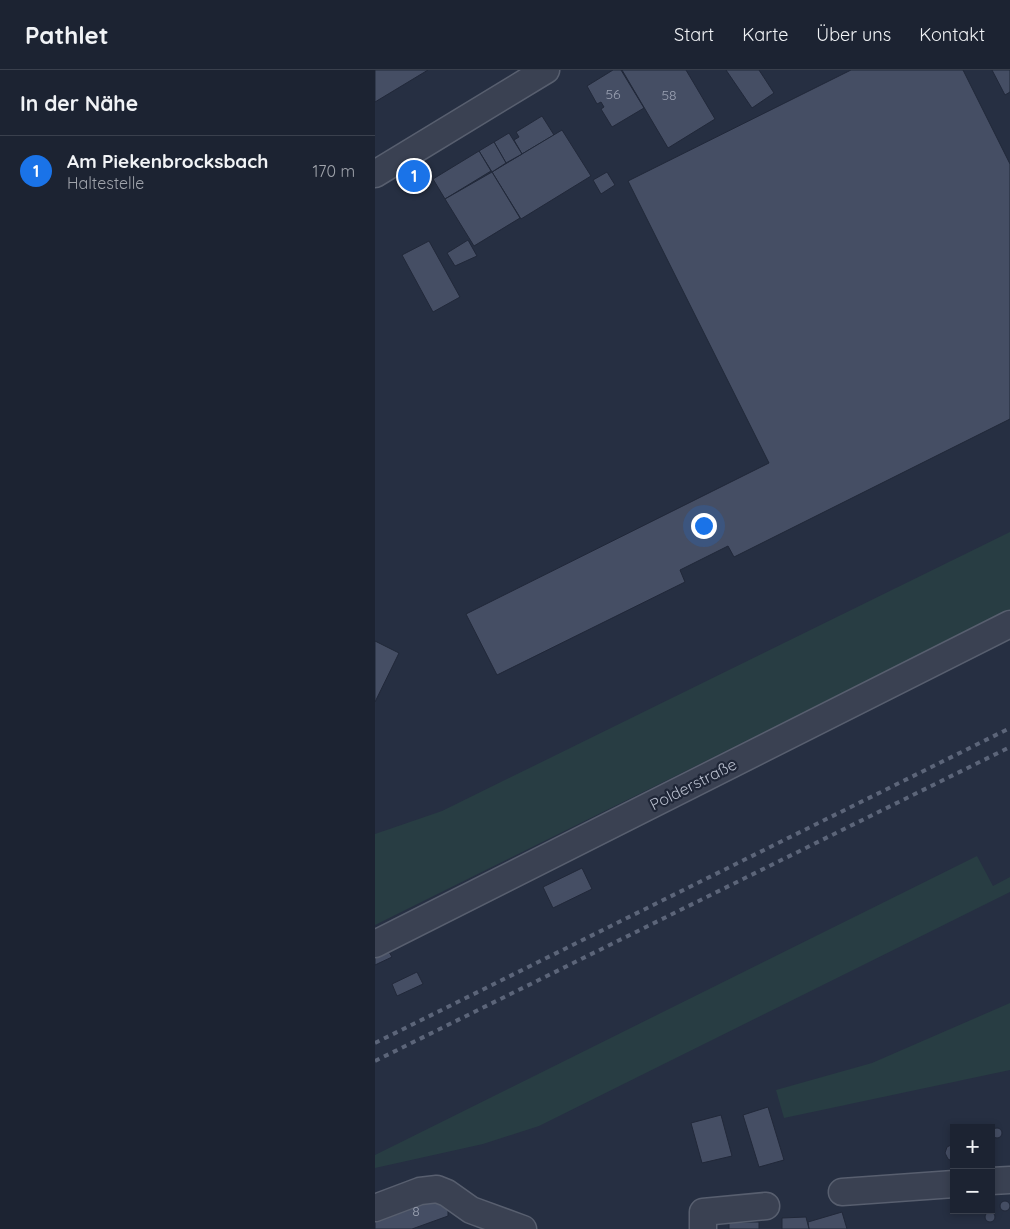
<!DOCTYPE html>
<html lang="de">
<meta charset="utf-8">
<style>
:root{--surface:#1c2332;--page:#252b3a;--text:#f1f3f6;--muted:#a0a4ac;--line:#3a404d;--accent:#1a73e8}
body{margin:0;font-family:Quicksand,sans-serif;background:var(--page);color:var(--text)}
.controls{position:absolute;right:15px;bottom:15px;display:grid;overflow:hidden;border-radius:0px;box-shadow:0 2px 8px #0003}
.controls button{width:45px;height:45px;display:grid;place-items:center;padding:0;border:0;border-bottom:1px solid var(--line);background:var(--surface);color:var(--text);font:25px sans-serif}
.you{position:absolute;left:328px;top:455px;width:18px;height:18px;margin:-12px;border:4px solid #fff;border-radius:50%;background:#1a73e8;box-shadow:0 0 0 8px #1a73e833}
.badge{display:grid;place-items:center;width:32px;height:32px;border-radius:50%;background:var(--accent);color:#fff;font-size:16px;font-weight:700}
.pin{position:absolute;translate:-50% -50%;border:2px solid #fff;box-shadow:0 1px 5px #0006}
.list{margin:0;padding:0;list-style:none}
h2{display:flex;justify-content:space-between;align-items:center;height:65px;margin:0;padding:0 20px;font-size:21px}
h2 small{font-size:16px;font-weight:400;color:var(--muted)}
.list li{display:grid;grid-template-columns:32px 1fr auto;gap:15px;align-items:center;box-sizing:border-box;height:70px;padding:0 20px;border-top:1px solid var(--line)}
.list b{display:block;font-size:19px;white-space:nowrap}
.list p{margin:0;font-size:16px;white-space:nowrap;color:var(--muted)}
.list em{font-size:16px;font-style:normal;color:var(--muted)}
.map{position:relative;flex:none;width:635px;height:1159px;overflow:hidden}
header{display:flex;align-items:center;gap:30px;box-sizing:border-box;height:70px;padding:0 25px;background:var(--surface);border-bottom:1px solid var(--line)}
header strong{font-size:24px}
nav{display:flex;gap:28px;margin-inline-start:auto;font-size:18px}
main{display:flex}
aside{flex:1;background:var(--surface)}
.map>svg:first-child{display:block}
.green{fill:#283d43}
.building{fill:#454e64;stroke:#212839}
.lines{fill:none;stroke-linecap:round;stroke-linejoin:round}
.minor-casing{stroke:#585f6f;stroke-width:29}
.minor{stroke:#3a4152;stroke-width:26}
.rail{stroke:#5c6579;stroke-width:4;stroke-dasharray:5 5;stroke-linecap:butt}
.labels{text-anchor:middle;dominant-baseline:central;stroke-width:4.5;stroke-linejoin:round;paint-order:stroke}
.number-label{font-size:14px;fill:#9aa1b2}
.street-label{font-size:16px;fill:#b7bdcc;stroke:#1f2637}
</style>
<header>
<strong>Pathlet</strong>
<nav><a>Start</a><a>Karte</a><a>Über uns</a><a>Kontakt</a></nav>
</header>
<main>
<aside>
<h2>In der Nähe<small></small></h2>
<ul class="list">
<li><span class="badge">1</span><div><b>Am Piekenbrocksbach</b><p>Haltestelle</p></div><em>170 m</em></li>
</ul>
</aside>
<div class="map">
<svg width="635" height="1159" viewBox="0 0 635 1159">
<rect width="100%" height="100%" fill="#262f42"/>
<!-- green -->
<g class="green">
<path d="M635,462V540L0,855V764L67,741Z"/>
<path d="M602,786L618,816L635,807V822L164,1056L108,1074L0,1098V1085Z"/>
<path d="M635,933V1000L409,1048L401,1020L497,993Z"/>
</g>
<!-- building -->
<g class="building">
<path d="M0,0H53L0,32Z"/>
<path d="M238,0H246L269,38L237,57L226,39L229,37L226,32L222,34L212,16Z"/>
<path d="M247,0H311L340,49L293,78Z"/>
<path d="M351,0H384L399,23L377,38Z"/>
<path d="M476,0H588L635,94V349L359,487L353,476L305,500L310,512L122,605L91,544L394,393L253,111Z"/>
<path d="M617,0H635V22L630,25Z"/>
<path d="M167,46L179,65L147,84L139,70L144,67L141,62Z"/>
<path d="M187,60L216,106L146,149L117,102Z"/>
<path d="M134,63L147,84L131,93L119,72Z"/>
<path d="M119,72L131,93L117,102L104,81Z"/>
<path d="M104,81L116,101L70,129L58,109Z"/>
<path d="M117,102L145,148L99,176L70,129Z"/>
<path d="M232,102L240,115L226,124L218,110Z"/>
<path d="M93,170L102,186L80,196L72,183Z"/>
<path d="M54,171L85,227L58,242L27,185Z"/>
<path d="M0,571L24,583L0,632Z"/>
<path d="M207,798L217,819L178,838L168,817Z"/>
<path d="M14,882L17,887L0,895V888Z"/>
<path d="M42,902L48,914L22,926L17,914Z"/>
<path d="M393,1037L409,1090L384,1097L368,1045Z"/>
<path d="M346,1045L357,1086L327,1093L316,1053Z"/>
<circle cx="622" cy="1063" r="5"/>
<path d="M578,1074H579V1092L573,1089L570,1083L572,1077Z"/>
<path d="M47,1128L73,1133V1146L37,1159H0V1145Z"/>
<circle cx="630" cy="1136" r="5"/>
<circle cx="615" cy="1147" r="5"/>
<path d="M467,1142L472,1159H434L433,1152Z"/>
<path d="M431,1147L434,1159H407V1148Z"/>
<rect x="354" y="1152" width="30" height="7"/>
</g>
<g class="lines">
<defs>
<g id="minor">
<path d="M0,104L171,0"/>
<path d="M0,874L635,554"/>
<path d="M616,1111L635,1110"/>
<path d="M467,1122L579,1114"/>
<path d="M0,1138L45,1121L62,1119L72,1123L96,1140L148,1159"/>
<path d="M328,1159V1142L391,1136"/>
</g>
</defs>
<!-- minor casing -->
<use href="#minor" class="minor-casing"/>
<!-- minor -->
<use href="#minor" class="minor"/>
<!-- rail -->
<g class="rail">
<path d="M0,973L635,658"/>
<path d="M0,991L635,677"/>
</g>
</g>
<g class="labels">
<!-- number labels -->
<g class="number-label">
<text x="238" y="24">56</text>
<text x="294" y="25">58</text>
<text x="41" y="1141">8</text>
</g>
<!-- street labels -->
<g class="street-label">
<text transform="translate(318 714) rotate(-27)">Polderstraße</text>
</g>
</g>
</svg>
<div class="controls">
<button>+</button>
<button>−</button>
</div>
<div class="you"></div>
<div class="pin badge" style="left:39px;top:106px">1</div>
</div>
</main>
